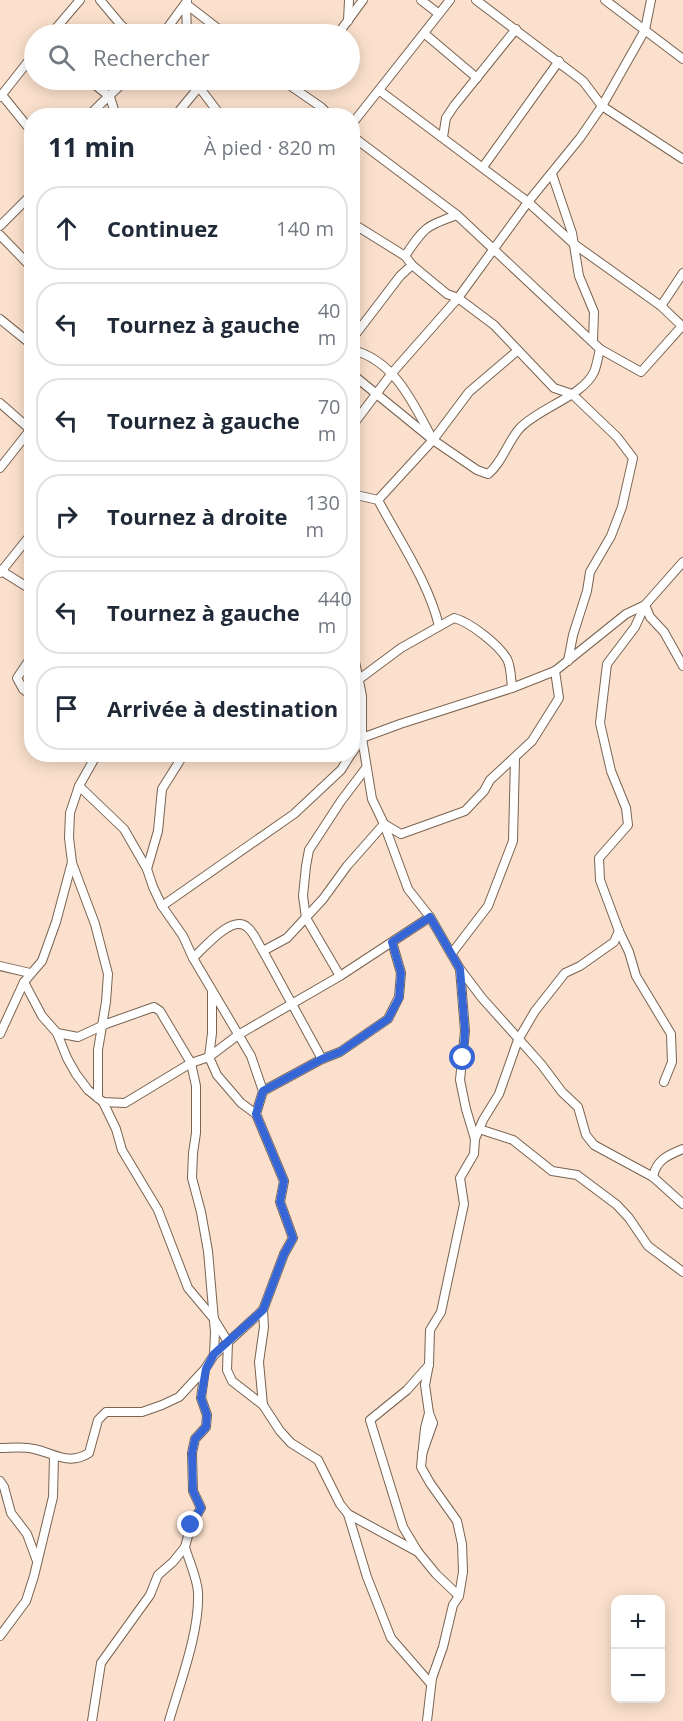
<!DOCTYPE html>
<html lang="fr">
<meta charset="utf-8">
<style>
:root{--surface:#fff;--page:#f6f6f7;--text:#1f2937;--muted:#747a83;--line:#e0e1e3}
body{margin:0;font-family:"Open Sans",sans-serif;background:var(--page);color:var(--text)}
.controls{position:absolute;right:18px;bottom:18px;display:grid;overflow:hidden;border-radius:12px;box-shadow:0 3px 15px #0003}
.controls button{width:54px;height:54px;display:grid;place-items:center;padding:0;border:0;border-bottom:2px solid var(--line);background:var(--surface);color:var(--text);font:30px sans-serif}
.stop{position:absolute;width:18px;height:18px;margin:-14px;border:4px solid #3666d6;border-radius:50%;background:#fff}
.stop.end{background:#3666d6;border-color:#fff;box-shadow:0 2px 6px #0008}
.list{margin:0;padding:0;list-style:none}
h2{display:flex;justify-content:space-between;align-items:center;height:78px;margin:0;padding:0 24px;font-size:26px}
h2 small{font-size:20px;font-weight:400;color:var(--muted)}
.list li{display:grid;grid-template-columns:39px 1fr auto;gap:18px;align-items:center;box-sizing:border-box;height:84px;margin:0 12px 12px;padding:0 12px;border:2px solid var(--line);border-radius:24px}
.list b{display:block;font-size:22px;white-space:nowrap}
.list em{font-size:20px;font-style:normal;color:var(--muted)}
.icon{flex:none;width:33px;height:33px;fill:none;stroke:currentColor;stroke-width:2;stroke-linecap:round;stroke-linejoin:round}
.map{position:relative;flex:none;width:683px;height:1721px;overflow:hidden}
.search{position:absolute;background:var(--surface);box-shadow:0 3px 15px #0003;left:24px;top:24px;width:336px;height:66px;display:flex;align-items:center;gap:15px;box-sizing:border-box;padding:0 21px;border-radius:33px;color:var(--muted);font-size:22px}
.panel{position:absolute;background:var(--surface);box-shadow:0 3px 15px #0003;left:24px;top:108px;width:336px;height:654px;border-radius:24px}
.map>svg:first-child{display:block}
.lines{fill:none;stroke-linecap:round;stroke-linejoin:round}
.minor-casing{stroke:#796351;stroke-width:10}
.minor{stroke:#fff;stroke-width:8}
.route{stroke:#3666d6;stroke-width:8}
</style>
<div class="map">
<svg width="683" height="1721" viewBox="0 0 683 1721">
<rect width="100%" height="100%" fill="#fbe1cd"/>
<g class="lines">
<defs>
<g id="minor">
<path d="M100,0L121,25L132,34"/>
<path d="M421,0L439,14"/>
<path d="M476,0L583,81L602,106L683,159"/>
<path d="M605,0L683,59"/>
<path d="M186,4L225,34"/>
<path d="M186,4L187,34"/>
<path d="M348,21L349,0"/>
<path d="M51,34L80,0"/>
<path d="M163,34L187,1"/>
<path d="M338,34L363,0"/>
<path d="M425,34L477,78"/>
<path d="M89,80L110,97L116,116"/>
<path d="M191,80L199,87L221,116"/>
<path d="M282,80L321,107L330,116"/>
<path d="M294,88L300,80"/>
<path d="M380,91L528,202L574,244L661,306"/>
<path d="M2,95L32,132"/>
<path d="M0,97L34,54"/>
<path d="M89,116C100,103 114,92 126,80"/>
<path d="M175,116L199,87"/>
<path d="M352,124L450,0"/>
<path d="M352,136L457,215L600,349C598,357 597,365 594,372C583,396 539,408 520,428C508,441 502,463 488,474L477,470L433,440L352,374"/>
<path d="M443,137L446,118L454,106L516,29"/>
<path d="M483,167L559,61"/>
<path d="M552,174L572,233L579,276L594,312L593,341"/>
<path d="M352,223L405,256L412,265L447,294L458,298L494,325L554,388L572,394L617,437L633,458L622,507L611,536L590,572L587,591L573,635L568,661"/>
<path d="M0,226L32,194"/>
<path d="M0,235L32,268"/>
<path d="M405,256C424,228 425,226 457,215"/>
<path d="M683,273L661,306L683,327"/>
<path d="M0,319L32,345"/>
<path d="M352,339L400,276L412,265"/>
<path d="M600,349L641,372L682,326"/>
<path d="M352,350C395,360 414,405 433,440L378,500"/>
<path d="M0,403L32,431"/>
<path d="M352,426L392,373L458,298L528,202L580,138L602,106L645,30L651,0"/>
<path d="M433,440L469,392L517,351"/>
<path d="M0,468L30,430"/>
<path d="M352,494L378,500C399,540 428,581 439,626"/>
<path d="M0,570L32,590"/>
<path d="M0,573L32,533"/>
<path d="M645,605L635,627L607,664L600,723L611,771L626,808L628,825L599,858L600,880L619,931L629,952L636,976L671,1034L672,1062L664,1082"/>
<path d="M645,605L650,617L664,632L683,666"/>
<path d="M352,647L362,696V738L372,799L384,824L408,889L430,917L460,969L482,998L541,1064L562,1092L578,1107L586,1135L594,1145L653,1177L683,1204"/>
<path d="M32,656L17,678L23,689L32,696"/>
<path d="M358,680L401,648L454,618C470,622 499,645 507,659C511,666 511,679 512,688"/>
<path d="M352,753L362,738L400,724L512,688L555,671"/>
<path d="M79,786L124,829L147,869L153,887L162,906L183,936L193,958L251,1056L263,1091L256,1114L284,1181L280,1202L293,1238L284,1254L263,1310L264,1327L259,1362L263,1405"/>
<path d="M72,863L95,924L108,974L106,1002L98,1050V1098"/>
<path d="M147,869L158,831L162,789L184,754"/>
<path d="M162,906L294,814L341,770L351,754"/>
<path d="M452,953L488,906L513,841L515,758"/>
<path d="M193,958C204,948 232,914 247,927C254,932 258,944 263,951"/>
<path d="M0,966L30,973"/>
<path d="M340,976L306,918L303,896L306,866L309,850L341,801L366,768"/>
<path d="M24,982L42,1016L57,1033L67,1058L76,1074L88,1090L103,1102L125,1103L191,1063L209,1057L238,1035L340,976L430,917"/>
<path d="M212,992V1033L209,1057L217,1075L241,1103L256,1114"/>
<path d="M57,1033L78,1037L106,1024L154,1007L160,1011L191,1063L196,1086V1133L193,1153L192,1178L201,1212L208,1251L215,1332L214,1355"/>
<path d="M0,1034L24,982L42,961L56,922L72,862L69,838L70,813L79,786L97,754"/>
<path d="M322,1059L340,1052L388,1019L399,997L401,973L392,942"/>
<path d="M263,1091L322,1059L263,951L287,938L323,899L347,866L384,824L401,834L465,811L484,791L490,780L532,741L559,698L555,671L626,614L645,605L683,562"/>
<path d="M103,1102L116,1129L122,1150L158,1210L188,1288L214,1319L228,1342L227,1370L232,1381L263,1405L280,1431L291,1443L318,1460L340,1504L348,1514L367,1577L391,1638L431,1684"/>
<path d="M479,1129L513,1140L552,1171L577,1175L617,1205L629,1218L648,1246L683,1272"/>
<path d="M475,1139L483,1120L499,1094L518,1040L535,1011L565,973L580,966L614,942L619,931"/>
<path d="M653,1177C656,1160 668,1155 683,1149"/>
<path d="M429,1365L407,1390L370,1420L403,1527L418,1552L436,1574L459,1596"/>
<path d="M0,1448C11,1448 23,1446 34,1449C54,1453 68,1466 89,1453L98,1420L106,1412H142L162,1405L179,1397L205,1369"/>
<path d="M422,1454L433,1423L429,1413L425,1385L429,1364L430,1330L441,1312L464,1204L460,1178L474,1154L475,1139L466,1109L460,1080L465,1031L460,969"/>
<path d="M0,1481L4,1487L11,1513L27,1534L37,1561"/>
<path d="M348,1514L418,1552"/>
<path d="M0,1636L26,1601L34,1576L53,1497L54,1456"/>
<path d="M92,1721L101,1663L150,1595L158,1575L173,1562L185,1547L191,1525L201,1508L193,1491L192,1453L195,1439L206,1427L207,1415L201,1398L205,1369L214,1355L263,1310"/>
<path d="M169,1721C180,1683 200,1631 198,1592C197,1578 189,1561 185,1547"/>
<path d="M427,1721L432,1678L443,1647L453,1605L459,1596L463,1572L462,1544L457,1521L430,1483L421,1467L425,1428L429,1413"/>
</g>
</defs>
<!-- minor casing -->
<use href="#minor" class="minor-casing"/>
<!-- minor -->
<use href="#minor" class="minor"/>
</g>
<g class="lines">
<!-- route -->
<path class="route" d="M191,1525L201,1508L193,1491L192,1453L195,1439L206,1427L207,1415L201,1398L206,1369L214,1354L263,1310L284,1254L293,1238L280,1202L284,1181L256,1114L263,1091L322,1059L340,1052L388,1019L399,998L401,973L392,942L430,917L460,969L465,1031L463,1058"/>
</g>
</svg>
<div class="controls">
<button>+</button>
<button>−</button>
</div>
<div class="stop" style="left:463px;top:1058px"></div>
<div class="stop end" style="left:191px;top:1525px"></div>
<div class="search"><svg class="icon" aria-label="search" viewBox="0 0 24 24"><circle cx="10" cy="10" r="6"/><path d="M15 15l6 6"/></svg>Rechercher</div>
<section class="panel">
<h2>11 min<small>À pied · 820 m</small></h2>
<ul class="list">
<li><svg class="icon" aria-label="ahead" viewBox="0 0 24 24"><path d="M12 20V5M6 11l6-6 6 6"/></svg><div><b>Continuez</b></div><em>140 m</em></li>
<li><svg class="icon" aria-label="left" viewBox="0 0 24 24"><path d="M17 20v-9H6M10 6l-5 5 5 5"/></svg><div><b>Tournez à gauche</b></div><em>40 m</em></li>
<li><svg class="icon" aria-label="left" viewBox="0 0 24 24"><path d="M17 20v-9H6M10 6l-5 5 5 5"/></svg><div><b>Tournez à gauche</b></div><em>70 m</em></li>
<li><svg class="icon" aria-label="right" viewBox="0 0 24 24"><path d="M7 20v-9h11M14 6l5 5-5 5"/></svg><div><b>Tournez à droite</b></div><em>130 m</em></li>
<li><svg class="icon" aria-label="left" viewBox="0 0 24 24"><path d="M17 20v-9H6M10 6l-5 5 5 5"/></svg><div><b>Tournez à gauche</b></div><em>440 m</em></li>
<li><svg class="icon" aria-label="arrive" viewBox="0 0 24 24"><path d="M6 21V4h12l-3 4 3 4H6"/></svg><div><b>Arrivée à destination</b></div></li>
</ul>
</section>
</div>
